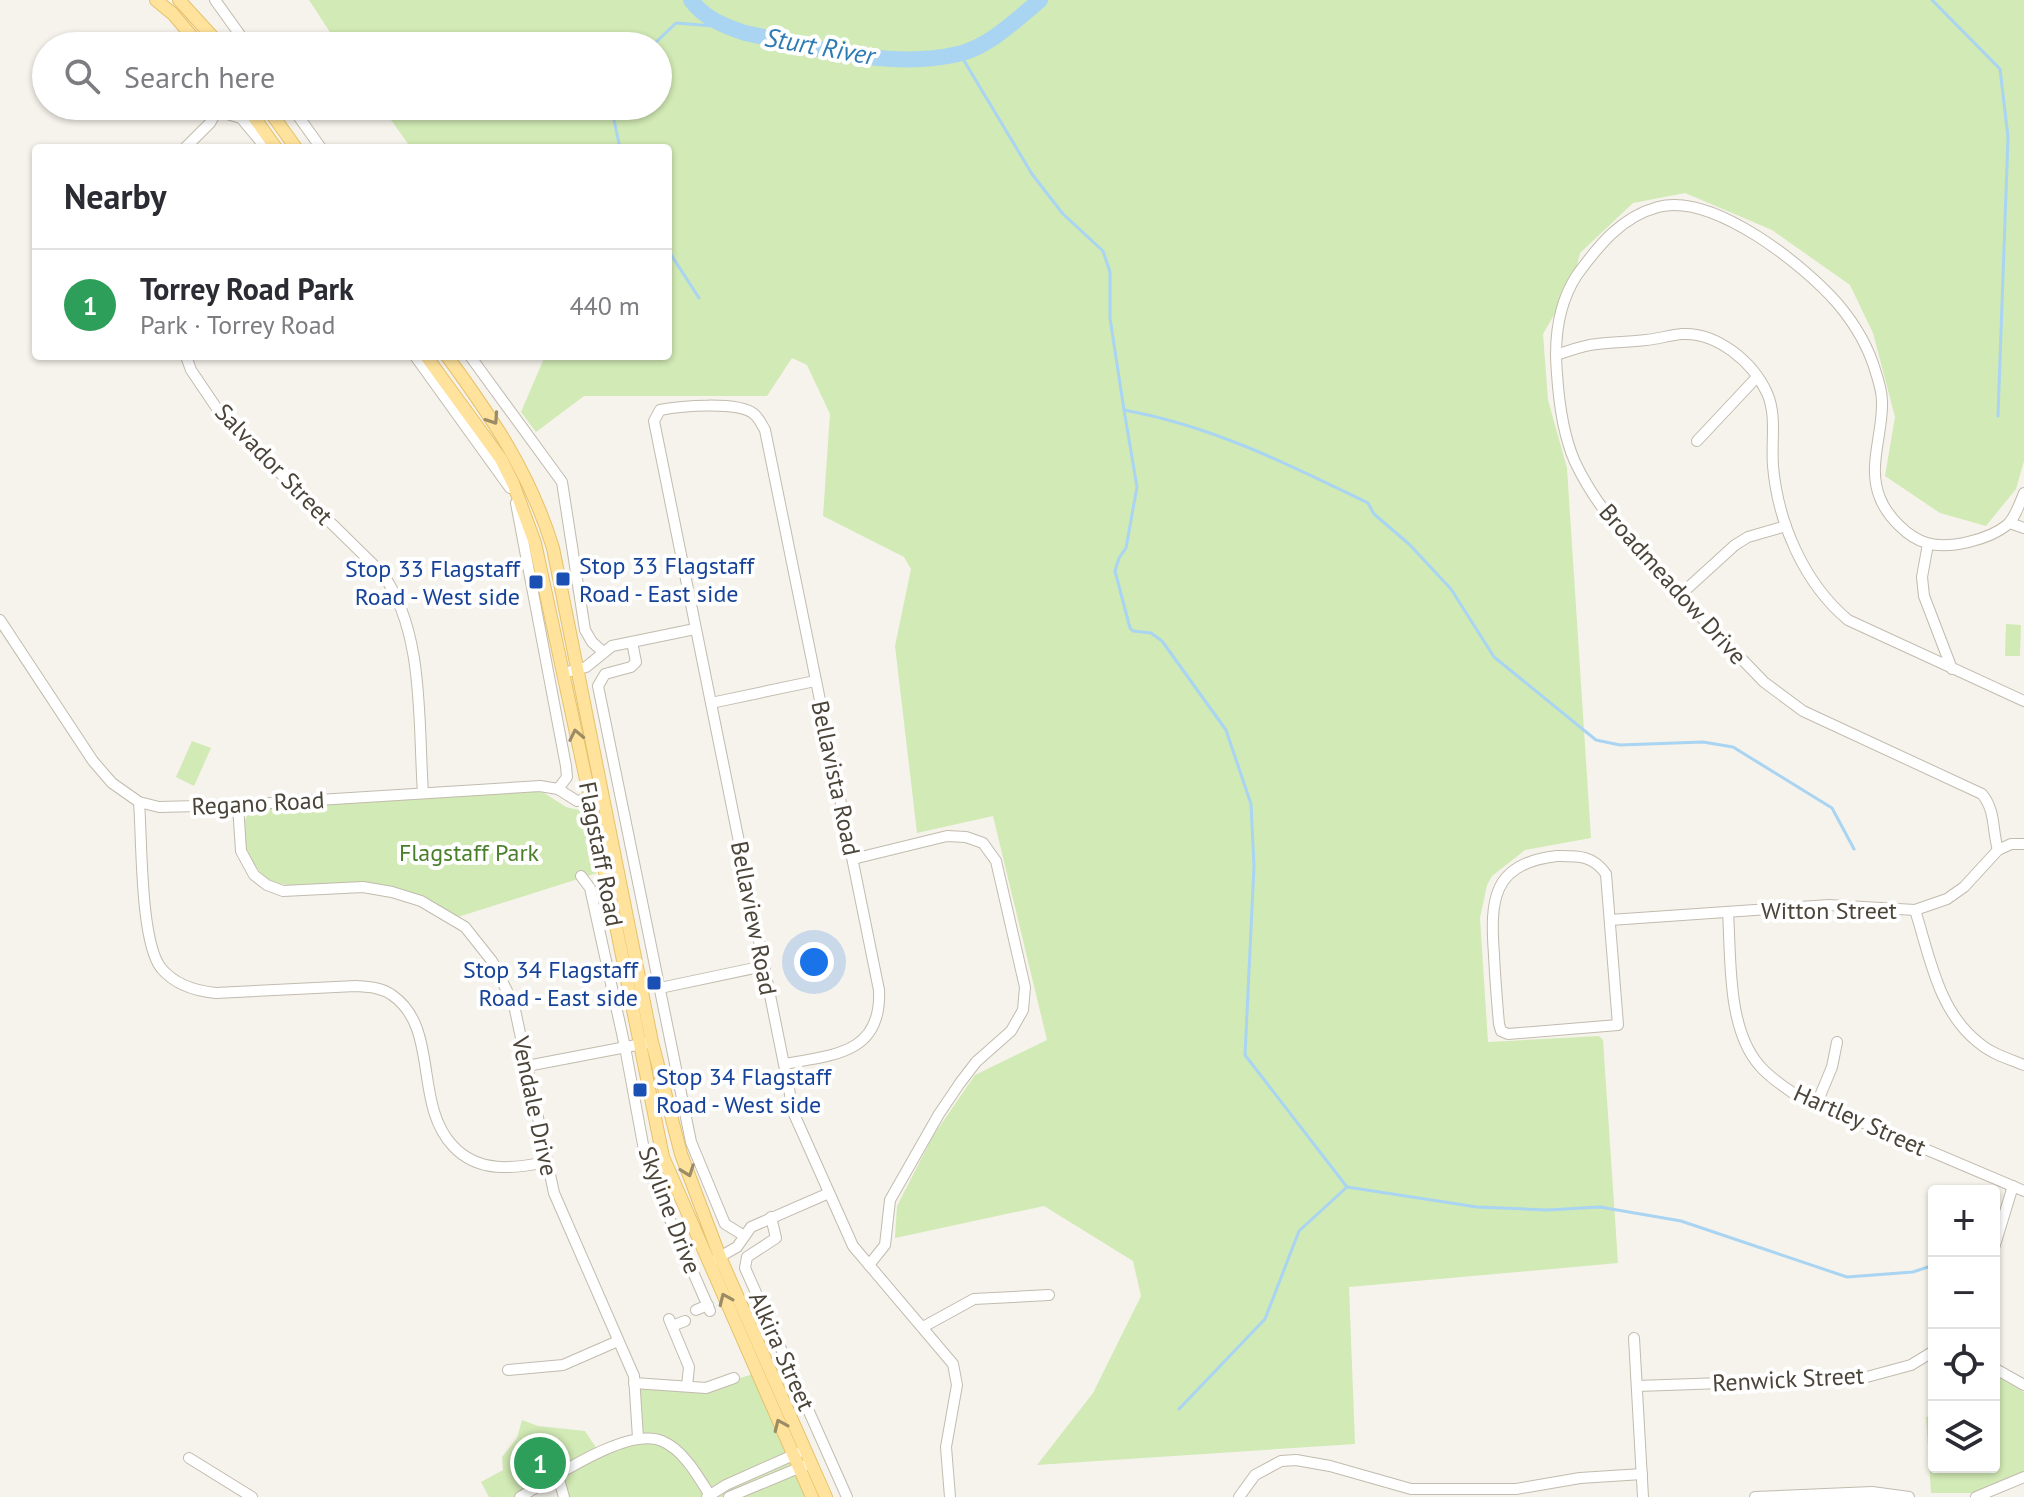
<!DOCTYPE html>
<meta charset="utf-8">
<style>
:root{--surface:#fff;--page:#f2f2f3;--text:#2b2b33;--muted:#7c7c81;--line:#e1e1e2;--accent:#2563eb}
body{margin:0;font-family:"PT Sans",sans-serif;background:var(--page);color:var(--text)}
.controls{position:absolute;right:24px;bottom:24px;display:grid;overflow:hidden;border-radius:8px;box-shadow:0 2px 6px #0004}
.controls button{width:72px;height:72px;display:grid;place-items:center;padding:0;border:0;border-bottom:2px solid var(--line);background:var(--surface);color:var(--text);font:40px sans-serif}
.you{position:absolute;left:814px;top:962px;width:28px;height:28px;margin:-20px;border:6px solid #fff;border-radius:50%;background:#1a73e8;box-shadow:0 0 0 12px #1a73e833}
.badge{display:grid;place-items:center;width:52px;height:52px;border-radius:50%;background:var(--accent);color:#fff;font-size:26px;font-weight:700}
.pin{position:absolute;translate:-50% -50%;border:4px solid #fff;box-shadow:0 2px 8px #0006}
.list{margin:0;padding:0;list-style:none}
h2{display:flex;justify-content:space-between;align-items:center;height:104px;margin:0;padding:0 32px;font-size:34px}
h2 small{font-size:26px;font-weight:400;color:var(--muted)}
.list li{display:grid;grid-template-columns:52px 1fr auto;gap:24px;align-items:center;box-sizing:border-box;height:112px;padding:0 32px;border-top:2px solid var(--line)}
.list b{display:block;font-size:30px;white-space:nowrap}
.list p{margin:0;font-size:26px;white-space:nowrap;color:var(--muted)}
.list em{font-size:26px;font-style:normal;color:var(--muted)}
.icon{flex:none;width:44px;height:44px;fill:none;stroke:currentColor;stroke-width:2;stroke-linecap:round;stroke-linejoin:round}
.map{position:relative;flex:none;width:2024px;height:1497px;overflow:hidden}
.search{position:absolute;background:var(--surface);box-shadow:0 2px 6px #0004;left:32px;top:32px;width:640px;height:88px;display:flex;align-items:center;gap:20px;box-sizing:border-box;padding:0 28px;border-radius:44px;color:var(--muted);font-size:30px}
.panel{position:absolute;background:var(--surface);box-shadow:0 2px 6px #0004;left:32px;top:144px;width:640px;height:216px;border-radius:8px}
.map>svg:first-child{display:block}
.green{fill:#d2eab5}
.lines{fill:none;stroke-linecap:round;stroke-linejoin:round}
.stream{stroke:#a9d4f2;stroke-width:3}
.river{stroke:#a9d4f2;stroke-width:16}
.minor-casing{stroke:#c2bbae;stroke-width:12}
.major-casing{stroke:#e6c16a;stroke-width:14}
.minor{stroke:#fff;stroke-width:10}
.major{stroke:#ffe39c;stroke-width:12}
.oneway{stroke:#9c8c66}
.transit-dot{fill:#1a4fb4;stroke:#fff;stroke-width:3}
.labels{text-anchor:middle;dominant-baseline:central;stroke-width:8;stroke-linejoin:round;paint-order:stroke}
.street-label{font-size:24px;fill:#4b4439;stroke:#fff}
.transit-label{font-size:24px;fill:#164399;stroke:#fff;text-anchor:start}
.park-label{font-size:24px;fill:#4a7f2a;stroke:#fff}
.water-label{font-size:26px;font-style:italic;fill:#2e7ab2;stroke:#fff}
</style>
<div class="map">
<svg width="2024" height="1497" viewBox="0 0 2024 1497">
<rect width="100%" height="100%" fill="#f6f3ec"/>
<!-- green -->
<g class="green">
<path d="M309,0H2024V461L2016,489L1986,526L1940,513L1885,476L1895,417L1873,333L1850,285L1772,230L1685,193L1633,203L1580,253L1573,282L1543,334L1548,400L1567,468L1591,838L1525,850L1492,876L1487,885L1480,918L1488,1042L1599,1036L1603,1040L1618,1263L1349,1287L1355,1444L1037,1465L1093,1393L1141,1296L1133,1261L1044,1206L895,1238L897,1206L933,1136L975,1075L1047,1040L993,816L917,833L895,646L911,569L904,557L823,516L830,414L807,365L792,358L767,396H584L536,432L521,412L545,356H668V148H411L381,106H658V46H339Z"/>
<path d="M2006,624L2021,625L2020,656H2005Z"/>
<path d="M192,741L211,748L194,786L176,777Z"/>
<path d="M541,791L566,807L579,810L584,818L597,873L458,917C419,892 381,881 336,883C316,884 294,889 275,882C250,874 230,822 255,808Z"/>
<path d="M757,1373L812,1497H564L558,1476L637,1438L634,1383L706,1388Z"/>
<path d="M1994,1375L2024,1392V1472L1974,1493H1931L1926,1417L1934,1415V1467H1994Z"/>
<path d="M522,1420L538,1426L585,1431L599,1452L517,1497H489L481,1482L503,1470L502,1457L517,1438Z"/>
</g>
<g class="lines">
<!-- stream -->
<g class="stream">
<path d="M1932,0L2000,69L2008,137L1998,416"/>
<path d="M652,46L676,23L726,27"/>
<path d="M960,54L1032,174L1063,214L1103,251L1110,272V318L1124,410C1212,426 1288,464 1368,503L1374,514L1409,544L1451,589L1494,657L1596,740L1620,745L1703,742L1733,747L1832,808L1854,849"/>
<path d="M611,106L620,148"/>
<path d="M668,250L699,298"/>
<path d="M1124,410L1137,487L1126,548L1119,558L1115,571L1130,628L1133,631L1151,633L1162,641L1226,730L1251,804L1254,866L1245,1055L1347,1187L1477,1207L1547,1210L1600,1207L1681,1221L1847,1277L1913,1272L1934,1265"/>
<path d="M1179,1409L1265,1319L1299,1231L1347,1187"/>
</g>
<!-- river -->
<path class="river" d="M691,0C704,18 724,26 745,33C812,47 889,70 958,54C989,47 1016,20 1040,0"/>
<defs>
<g id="minor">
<path d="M215,0L248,46"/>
<path d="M291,106L321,148"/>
<path d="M217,111L241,118L266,148"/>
<path d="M185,148L210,123L219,107"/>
<path d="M1556,355C1569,351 1583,345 1597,344C1613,342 1630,342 1646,340C1658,339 1670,335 1682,334C1717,332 1753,362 1767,393C1777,415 1771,442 1773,466C1778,523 1804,583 1848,620L2024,701"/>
<path d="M186,356L191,370L222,416L382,573C425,632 418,723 423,793"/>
<path d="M415,356L510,488"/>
<path d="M470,356L562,482L585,630L592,642L602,651"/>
<path d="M1697,441L1757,377"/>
<path d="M516,503L566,766L567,777L558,789"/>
<path d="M2010,523L2024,528"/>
<path d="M1928,544L1922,577L1924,596L1952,669"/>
<path d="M1680,595L1735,545L1748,537L1786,526"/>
<path d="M0,620L93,761L112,783L139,802L159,807L238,805L540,786L558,789L577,801L597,796"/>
<path d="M632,642L636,662L631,667L605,674L598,686L691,1142L725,1224L743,1235"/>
<path d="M563,673L586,667L612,646L695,629"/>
<path d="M711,703L815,681"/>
<path d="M139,802C142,839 140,941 161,968C175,985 195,991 216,993L356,986C368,987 381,987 392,995C440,1028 413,1104 453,1146C478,1173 513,1169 546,1162"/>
<path d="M238,805L241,851L254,875L267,885L283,891L363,887L392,892L421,901L465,927L492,961L514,1005L554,1193L634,1376L638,1438"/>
<path d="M1998,850C1992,830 1996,811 1982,794L1803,711L1764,682C1733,650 1702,618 1671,586C1635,548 1598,511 1575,462C1563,435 1559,404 1557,374C1554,340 1558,304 1577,275C1599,245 1621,217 1658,207C1713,192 1804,265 1838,304C1854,323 1869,348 1876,373C1879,382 1882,393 1882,402C1883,434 1867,467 1880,498C1887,516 1908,538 1927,543C1949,550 1990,539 2007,525C2015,518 2020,503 2024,493"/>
<path d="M1557,856C1578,856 1593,855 1606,874L1618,1025L1508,1034L1501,1031L1499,1024C1497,1001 1495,978 1494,955C1490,900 1492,863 1557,856Z"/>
<path d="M853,859L947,836L966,837L983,843L996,861L1025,987L1023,1010L1011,1031L976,1062L960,1083L939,1114L890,1200L885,1245L869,1265"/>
<path d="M581,876L590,888L625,1047L644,1150L651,1176L710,1311"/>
<path d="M1915,910C1930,957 1938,1011 1979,1043C1992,1054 2009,1059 2024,1065"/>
<path d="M1728,912C1731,958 1727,1028 1759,1065C1768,1076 1781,1085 1793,1093L2024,1191"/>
<path d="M1610,920L1829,905L1915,910L1947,899L1964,887L1998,850L2011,844H2024"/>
<path d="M660,988L764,966"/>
<path d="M784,1064C835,1055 882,1053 879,990L765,430C762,425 759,418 754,414C738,401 680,406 660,410L654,421L794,1114L853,1246L953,1364L957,1385L946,1447L950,1497"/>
<path d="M527,1066L647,1043"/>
<path d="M1817,1103L1832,1067L1837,1042"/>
<path d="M771,1217L776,1238L747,1257L745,1268L847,1497"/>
<path d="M1994,1248L2013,1186"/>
<path d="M716,1259L737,1247L751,1227L829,1193"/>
<path d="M696,1310L708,1305"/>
<path d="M669,1319L689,1367L687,1386"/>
<path d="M672,1326L685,1321"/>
<path d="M923,1327L974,1299L1049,1295"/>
<path d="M1634,1338L1643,1497"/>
<path d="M1994,1368L2024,1385"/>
<path d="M508,1370L563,1365L618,1341"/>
<path d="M634,1383L706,1388L734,1378"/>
<path d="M1637,1386L1863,1378L1911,1365L1934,1351"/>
<path d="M189,1458L252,1497"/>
<path d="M558,1476L564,1497"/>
<path d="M520,1497C552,1479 627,1426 662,1441C684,1450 699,1478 711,1497"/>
<path d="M707,1497L726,1485L800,1452"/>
<path d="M729,1497L806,1465"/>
<path d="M1239,1497L1255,1475L1281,1461L1296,1460L1330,1466L1411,1489H1516L1580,1478L1642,1474"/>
<path d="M1755,1497L1872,1492L1909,1497"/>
<path d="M1976,1497L2024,1477"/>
</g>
<g id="major">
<path d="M156,0L173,14L200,46"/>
<path d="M179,0L221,46"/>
<path d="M246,106L276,148"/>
<path d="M266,106L296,148"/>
<path d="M426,356L501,459L513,483L535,543L590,798L663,1157L812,1497"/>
<path d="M447,356C493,419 530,473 553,548L652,1042L681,1154L720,1257L826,1497"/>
</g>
</defs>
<!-- minor casing -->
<use href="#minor" class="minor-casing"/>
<!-- major casing -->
<use href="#major" class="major-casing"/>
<!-- minor -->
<use href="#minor" class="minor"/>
<!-- major -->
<use href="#major" class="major"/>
</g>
<!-- one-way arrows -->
<defs><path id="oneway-chevron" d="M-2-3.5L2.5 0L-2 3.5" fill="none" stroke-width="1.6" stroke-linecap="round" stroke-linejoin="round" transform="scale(2)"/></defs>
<g class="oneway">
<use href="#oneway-chevron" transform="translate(493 419) rotate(56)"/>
<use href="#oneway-chevron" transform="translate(576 735) rotate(-102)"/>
<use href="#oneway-chevron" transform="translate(688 1171) rotate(70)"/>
<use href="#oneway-chevron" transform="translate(725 1299) rotate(-114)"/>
<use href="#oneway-chevron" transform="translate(780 1425) rotate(-114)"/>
</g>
<!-- markers -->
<g class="transit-dot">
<rect x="555" y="571" width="16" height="16" rx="4"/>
<rect x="528" y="574" width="16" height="16" rx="4"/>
<rect x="646" y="975" width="16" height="16" rx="4"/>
<rect x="632" y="1082" width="16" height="16" rx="4"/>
</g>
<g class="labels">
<!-- street labels -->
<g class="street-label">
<text transform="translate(274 464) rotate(46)">Salvador Street</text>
<text transform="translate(1673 584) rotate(48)">Broadmeadow Drive</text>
<text transform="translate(836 778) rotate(78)">Bellavista Road</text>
<text transform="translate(258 803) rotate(-3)">Regano Road</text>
<text transform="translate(601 854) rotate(79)">Flagstaff Road</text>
<text x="1829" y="910">Witton Street</text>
<text transform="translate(754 918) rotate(79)">Bellaview Road</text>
<text transform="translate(535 1106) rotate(78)">Vendale Drive</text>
<text transform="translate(1860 1120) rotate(24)">Hartley Street</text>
<text transform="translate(670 1210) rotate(69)">Skyline Drive</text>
<text transform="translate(782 1351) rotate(66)">Alkira Street</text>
<text transform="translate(1788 1379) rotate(-3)">Renwick Street</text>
</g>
<!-- transit labels -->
<g class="transit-label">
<text x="579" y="565">Stop 33 Flagstaff<tspan x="579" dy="28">Road - East side</tspan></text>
<text x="520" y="568" text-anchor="end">Stop 33 Flagstaff<tspan x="520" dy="28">Road - West side</tspan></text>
<text x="638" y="969" text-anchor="end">Stop 34 Flagstaff<tspan x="638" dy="28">Road - East side</tspan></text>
<text x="656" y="1076">Stop 34 Flagstaff<tspan x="656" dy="28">Road - West side</tspan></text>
</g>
<!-- park labels -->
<g class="park-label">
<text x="469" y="852">Flagstaff Park</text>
</g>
<!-- water labels -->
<g class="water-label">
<text transform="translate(820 46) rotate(10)">Sturt River</text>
</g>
</g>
</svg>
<div class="controls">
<button>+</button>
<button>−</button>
<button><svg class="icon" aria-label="locate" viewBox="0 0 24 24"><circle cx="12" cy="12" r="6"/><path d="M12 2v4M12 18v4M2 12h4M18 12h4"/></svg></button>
<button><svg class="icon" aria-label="layers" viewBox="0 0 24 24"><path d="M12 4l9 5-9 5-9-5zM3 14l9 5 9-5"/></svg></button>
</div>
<div class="you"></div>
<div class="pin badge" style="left:540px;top:1463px;background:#2e9e5b">1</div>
<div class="search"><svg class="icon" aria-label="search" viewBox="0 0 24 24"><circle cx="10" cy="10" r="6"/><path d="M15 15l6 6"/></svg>Search here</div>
<section class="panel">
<h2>Nearby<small></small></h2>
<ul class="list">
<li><span class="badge" style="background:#2e9e5b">1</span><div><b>Torrey Road Park</b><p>Park · Torrey Road</p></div><em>440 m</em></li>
</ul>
</section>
</div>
